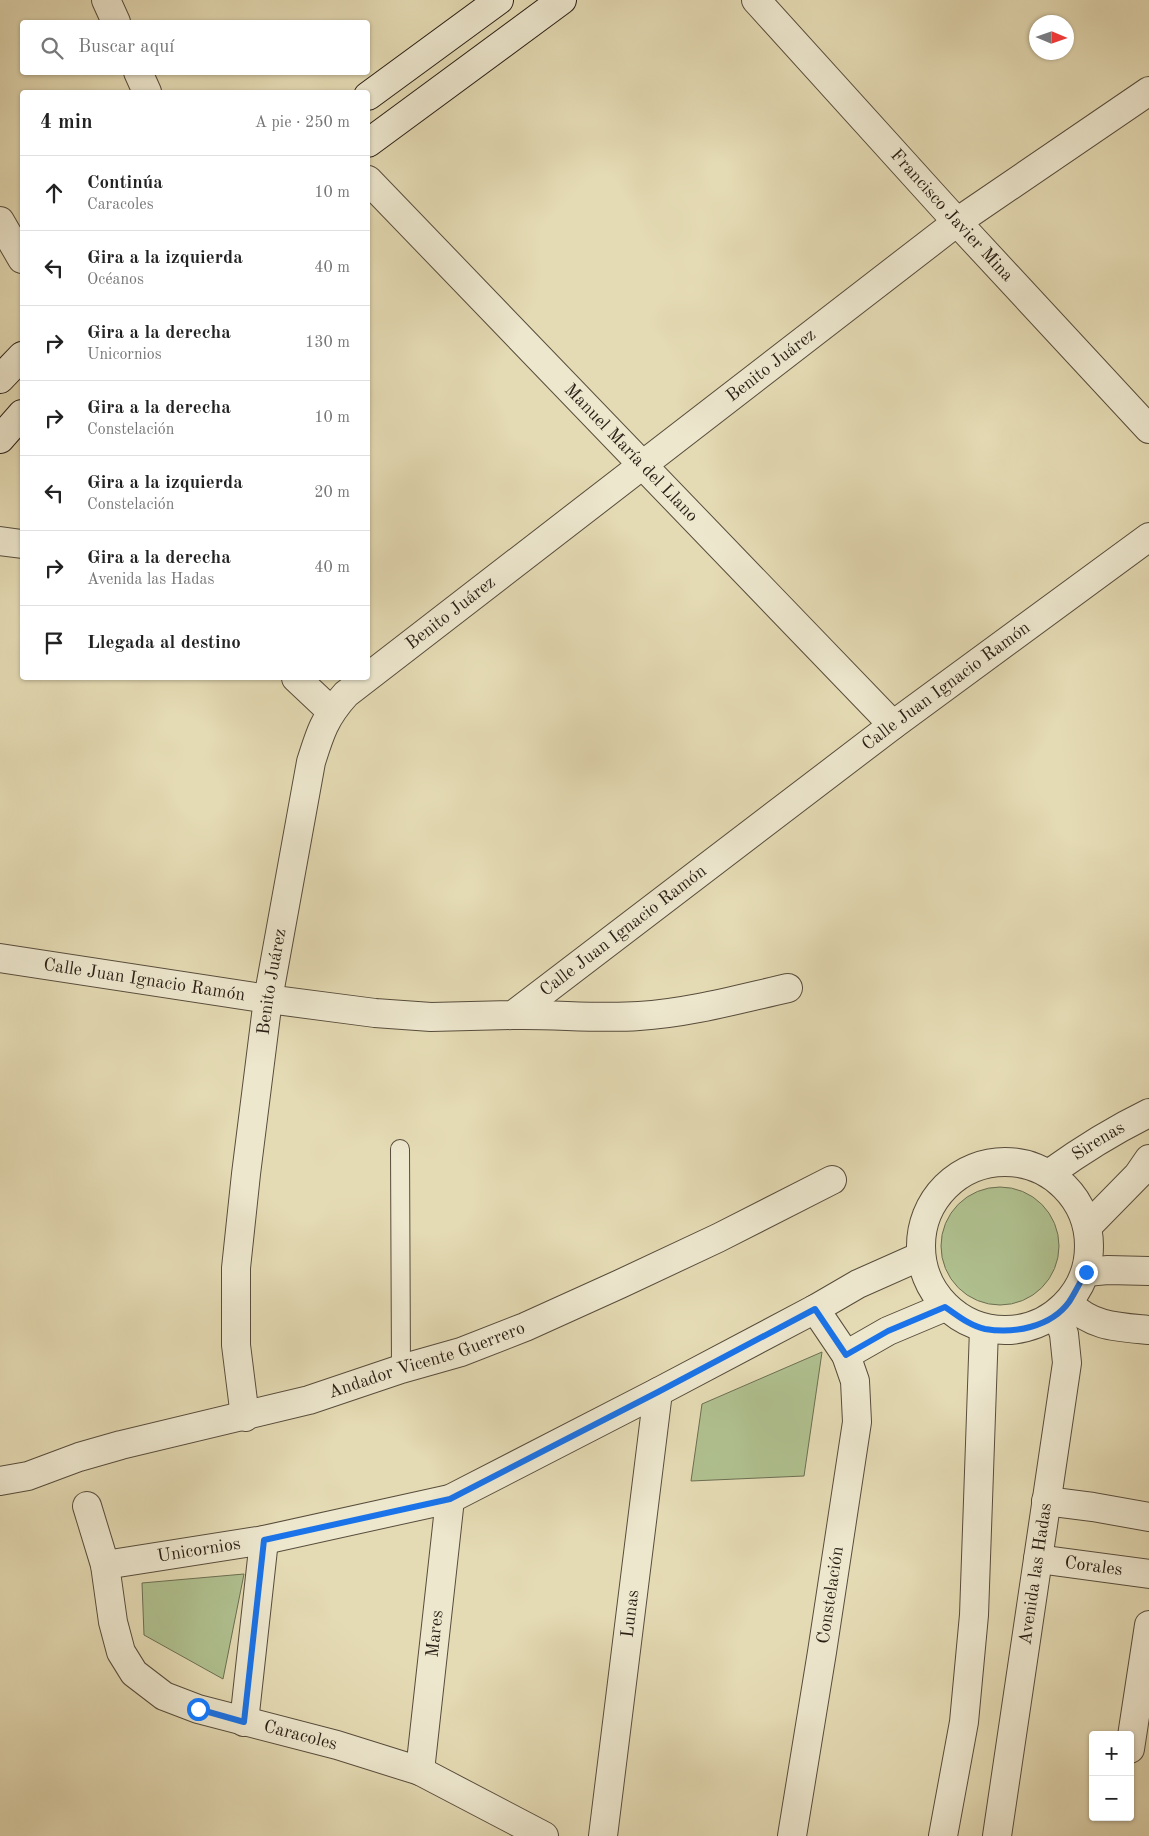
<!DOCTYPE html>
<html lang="es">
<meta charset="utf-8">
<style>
:root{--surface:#fff;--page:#f6f6f6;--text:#222;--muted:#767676;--line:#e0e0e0}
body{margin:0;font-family:"Old Standard TT",serif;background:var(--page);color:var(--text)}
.controls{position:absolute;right:15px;bottom:15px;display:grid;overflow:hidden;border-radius:5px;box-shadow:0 1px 4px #0004}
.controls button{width:45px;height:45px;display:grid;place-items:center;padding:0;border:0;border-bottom:1px solid var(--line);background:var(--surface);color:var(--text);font:25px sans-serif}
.compass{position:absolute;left:1029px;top:15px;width:45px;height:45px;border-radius:50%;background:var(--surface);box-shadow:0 1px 4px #0004;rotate:92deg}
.stop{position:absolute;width:15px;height:15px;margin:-11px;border:4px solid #1a73e8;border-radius:50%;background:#fff}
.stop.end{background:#1a73e8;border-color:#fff;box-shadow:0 1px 5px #0008}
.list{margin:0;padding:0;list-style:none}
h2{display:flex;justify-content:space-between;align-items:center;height:65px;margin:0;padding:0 20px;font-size:21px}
h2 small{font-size:16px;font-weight:400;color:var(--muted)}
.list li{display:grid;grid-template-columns:32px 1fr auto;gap:15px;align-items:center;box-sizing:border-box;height:75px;padding:0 20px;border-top:1px solid var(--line)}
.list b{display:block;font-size:19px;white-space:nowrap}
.list p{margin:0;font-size:16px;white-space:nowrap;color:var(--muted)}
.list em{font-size:16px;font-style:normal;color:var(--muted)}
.icon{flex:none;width:28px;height:28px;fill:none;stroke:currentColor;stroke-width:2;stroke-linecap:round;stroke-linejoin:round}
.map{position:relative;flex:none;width:1149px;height:1836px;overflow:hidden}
.search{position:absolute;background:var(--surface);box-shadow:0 1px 4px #0004;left:20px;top:20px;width:350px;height:55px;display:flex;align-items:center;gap:12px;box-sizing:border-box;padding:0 18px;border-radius:5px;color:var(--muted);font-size:19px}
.panel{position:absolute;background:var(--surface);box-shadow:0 1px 4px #0004;left:20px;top:90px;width:350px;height:590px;border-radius:5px}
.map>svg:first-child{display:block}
.green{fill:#b0c08f;stroke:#6c6f52}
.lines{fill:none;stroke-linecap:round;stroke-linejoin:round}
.lane-casing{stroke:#584d3c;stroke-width:20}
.street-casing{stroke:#584d3c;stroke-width:30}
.secondary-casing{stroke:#291e14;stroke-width:30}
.lane{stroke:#ede7ce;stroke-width:18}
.street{stroke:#ede7ce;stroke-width:28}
.secondary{stroke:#ede7ce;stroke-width:28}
.route{stroke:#1a73e8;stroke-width:6}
.labels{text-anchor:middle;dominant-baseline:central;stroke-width:5;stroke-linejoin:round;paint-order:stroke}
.street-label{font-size:18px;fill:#291e14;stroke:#ede7ce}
</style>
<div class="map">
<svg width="1149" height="1836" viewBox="0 0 1149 1836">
<rect width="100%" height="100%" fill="#e4dab3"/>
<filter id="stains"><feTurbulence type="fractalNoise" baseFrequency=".004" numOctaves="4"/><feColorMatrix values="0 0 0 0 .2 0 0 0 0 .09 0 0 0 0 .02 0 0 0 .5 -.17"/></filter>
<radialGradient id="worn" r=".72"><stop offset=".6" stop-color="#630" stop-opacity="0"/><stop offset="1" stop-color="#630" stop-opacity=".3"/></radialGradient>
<!-- green -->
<g class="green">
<circle cx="1000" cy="1246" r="59"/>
<path d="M822,1352L804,1476L691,1481L702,1404Z"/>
<path d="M244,1574L223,1679L144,1635L142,1583Z"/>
</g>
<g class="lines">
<defs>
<path id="lane" d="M400,1149L401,1369"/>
<g id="street">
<path d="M106,0L116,22"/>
<path id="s1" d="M756,0L957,222L1149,429"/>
<path d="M138,72L147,92"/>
<path id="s2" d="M368,180L893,725"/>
<path d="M0,221L22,259"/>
<path d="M0,541L22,544"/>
<path d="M296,678L331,711"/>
<path id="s3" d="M0,958L268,999L375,1013L431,1017L513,1015L893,725L1149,537"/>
<path d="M513,1015C555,1014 597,1019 639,1016C689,1013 739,999 788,988"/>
<circle cx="1005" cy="1246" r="84"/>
<path id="s4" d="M1050,1173C1082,1150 1114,1130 1149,1113"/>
<path d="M1088,1226L1138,1175L1149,1159"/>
<path d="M1086,1272L1108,1270L1149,1271"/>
<path d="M1068,1303C1093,1327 1116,1327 1149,1330"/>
<path d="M846,1355L888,1331L945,1307"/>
<path id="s5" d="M245,1417L236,1345V1268L246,1174L268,999L311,762C320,733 325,717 346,694L957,222L1149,91"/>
<path id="s6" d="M0,1481L28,1476L79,1457L121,1445L309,1400L401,1369L461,1352L525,1327L620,1284L718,1238L832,1180"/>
<path d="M1046,1501L1093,1507L1149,1517"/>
<path id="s7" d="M87,1506L105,1565L113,1622L121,1652L134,1673L164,1696L198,1709L337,1745L420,1771L544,1836"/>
<path id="s8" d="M1038,1559L1149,1574"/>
<path id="s9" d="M105,1565L264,1540L450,1499L658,1392L815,1309L858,1284L921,1256"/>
<path d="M244,1722L264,1540"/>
<path d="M1130,1749L1149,1625"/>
<path id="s10" d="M420,1771L450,1499"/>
<path id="s11" d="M603,1836L658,1392"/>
<path id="s12" d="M792,1836L822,1652L857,1422L855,1381L846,1355L815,1309"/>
<path d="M943,1836L964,1722L974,1615L984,1329"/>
<path id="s13" d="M997,1836L1067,1363L1064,1334L1057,1314"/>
</g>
<g id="secondary">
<path d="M368,96L499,0"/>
<path d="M368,143L562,0"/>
<path d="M0,379L22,356"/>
<path d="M0,439L22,414"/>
</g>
</defs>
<!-- lane casing -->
<use href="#lane" class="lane-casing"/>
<!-- street casing -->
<use href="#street" class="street-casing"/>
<!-- secondary casing -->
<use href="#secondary" class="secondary-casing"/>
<!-- lane -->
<use href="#lane" class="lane"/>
<!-- street -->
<use href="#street" class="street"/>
<!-- secondary -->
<use href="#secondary" class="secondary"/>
</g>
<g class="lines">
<!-- route -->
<path class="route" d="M198,1709L244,1722L264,1540L450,1499L658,1392L815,1309L846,1355L888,1331L945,1307C957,1315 970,1326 985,1329C1014,1334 1051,1327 1069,1302C1075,1293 1080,1282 1086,1272"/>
</g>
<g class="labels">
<!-- street labels -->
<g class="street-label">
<text stroke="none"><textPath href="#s1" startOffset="291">Francisco Javier Mina</textPath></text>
<text stroke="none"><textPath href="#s5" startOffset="1276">Benito Juárez</textPath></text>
<text stroke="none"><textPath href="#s2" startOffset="379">Manuel María del Llano</textPath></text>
<text stroke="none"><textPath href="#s5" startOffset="871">Benito Juárez</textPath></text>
<text stroke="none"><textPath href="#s3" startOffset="1061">Calle Juan Ignacio Ramón</textPath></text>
<text stroke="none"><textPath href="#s3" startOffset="656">Calle Juan Ignacio Ramón</textPath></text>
<text stroke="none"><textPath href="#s3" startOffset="146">Calle Juan Ignacio Ramón</textPath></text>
<text stroke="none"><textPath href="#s5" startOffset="438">Benito Juárez</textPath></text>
<text stroke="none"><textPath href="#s4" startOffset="58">Sirenas</textPath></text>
<text stroke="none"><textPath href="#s6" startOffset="444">Andador Vicente Guerrero</textPath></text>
<text stroke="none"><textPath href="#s9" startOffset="95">Unicornios</textPath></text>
<text stroke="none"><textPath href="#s8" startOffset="56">Corales</textPath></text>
<text stroke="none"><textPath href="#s13" startOffset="265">Avenida las Hadas</textPath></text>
<text stroke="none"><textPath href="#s12" startOffset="244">Constelación</textPath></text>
<text stroke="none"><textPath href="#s11" startOffset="224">Lunas</textPath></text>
<text stroke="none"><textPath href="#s10" startOffset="138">Mares</textPath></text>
<text stroke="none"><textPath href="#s7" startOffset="355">Caracoles</textPath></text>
</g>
</g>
<rect width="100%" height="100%" filter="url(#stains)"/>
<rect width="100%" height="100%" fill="url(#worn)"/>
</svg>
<div class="controls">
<button>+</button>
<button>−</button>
</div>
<svg class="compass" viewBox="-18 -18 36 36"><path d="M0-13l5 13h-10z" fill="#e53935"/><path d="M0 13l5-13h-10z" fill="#767676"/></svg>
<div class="stop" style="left:198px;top:1709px"></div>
<div class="stop end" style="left:1086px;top:1272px"></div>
<div class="search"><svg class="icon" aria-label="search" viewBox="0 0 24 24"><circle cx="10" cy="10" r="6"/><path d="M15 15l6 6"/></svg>Buscar aquí</div>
<section class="panel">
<h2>4 min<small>A pie · 250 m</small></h2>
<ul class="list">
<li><svg class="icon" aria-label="ahead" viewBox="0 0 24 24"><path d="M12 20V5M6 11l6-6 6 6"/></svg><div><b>Continúa</b><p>Caracoles</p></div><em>10 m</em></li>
<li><svg class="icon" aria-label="left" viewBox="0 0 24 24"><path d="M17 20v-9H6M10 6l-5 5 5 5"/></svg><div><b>Gira a la izquierda</b><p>Océanos</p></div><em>40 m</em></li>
<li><svg class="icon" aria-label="right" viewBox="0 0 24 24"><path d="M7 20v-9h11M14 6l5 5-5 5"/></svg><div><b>Gira a la derecha</b><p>Unicornios</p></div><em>130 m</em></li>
<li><svg class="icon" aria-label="right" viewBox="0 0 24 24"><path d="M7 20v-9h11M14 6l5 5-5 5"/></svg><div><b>Gira a la derecha</b><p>Constelación</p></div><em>10 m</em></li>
<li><svg class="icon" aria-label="left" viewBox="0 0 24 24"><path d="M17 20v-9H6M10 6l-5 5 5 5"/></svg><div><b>Gira a la izquierda</b><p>Constelación</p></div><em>20 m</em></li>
<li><svg class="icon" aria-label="right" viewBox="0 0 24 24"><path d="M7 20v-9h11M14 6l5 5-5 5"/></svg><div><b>Gira a la derecha</b><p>Avenida las Hadas</p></div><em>40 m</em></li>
<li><svg class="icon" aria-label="arrive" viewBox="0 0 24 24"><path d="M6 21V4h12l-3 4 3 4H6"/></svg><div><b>Llegada al destino</b></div></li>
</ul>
</section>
</div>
